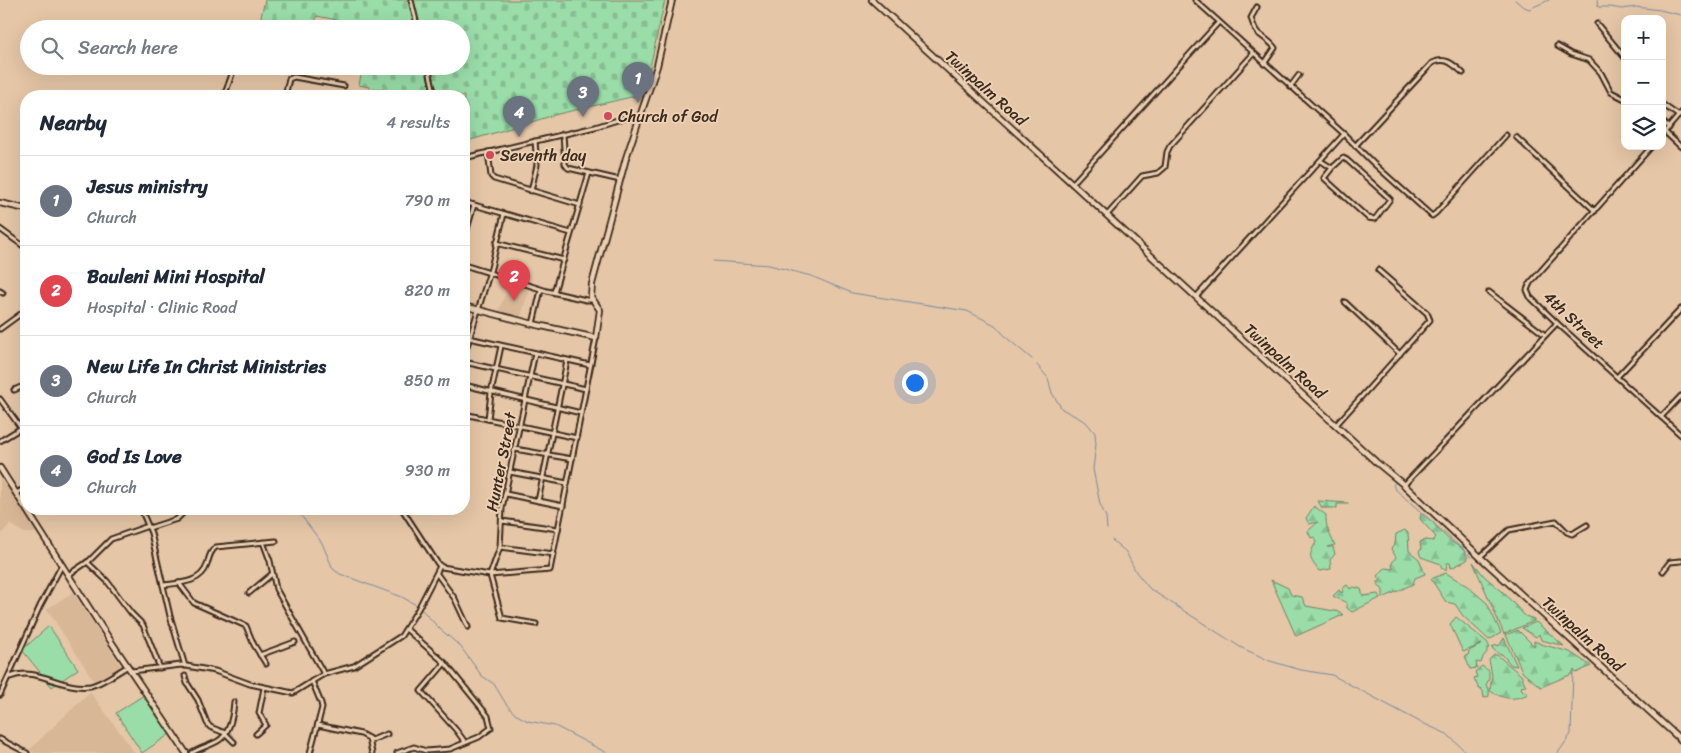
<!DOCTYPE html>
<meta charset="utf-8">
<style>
:root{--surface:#fff;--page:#f2f2f3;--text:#1f2937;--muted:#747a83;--line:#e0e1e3;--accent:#d1495b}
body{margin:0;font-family:Sriracha,sans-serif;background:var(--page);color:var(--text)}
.controls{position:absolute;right:15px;top:15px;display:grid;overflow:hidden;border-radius:10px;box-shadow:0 5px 20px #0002}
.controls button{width:45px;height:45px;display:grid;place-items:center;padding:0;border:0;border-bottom:1px solid var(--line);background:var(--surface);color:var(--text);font:25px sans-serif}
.you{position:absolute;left:914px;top:382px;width:18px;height:18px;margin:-12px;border:4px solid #fff;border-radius:50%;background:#1a73e8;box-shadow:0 0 0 8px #1a73e833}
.badge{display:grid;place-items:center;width:32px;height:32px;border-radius:50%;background:var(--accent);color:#fff;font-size:16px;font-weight:700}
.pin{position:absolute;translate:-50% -41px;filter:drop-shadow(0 1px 2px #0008)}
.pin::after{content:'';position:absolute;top:26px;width:18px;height:15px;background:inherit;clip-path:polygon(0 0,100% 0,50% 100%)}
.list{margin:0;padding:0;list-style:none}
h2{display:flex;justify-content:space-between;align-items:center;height:65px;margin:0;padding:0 20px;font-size:21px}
h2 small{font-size:16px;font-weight:400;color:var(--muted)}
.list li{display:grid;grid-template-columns:32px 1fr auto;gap:15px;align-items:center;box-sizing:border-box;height:90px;padding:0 20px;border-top:1px solid var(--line)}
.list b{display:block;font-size:19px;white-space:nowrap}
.list p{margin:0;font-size:16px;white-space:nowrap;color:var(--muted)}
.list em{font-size:16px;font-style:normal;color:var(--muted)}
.icon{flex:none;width:28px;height:28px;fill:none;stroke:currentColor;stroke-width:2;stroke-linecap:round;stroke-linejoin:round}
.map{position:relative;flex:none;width:1681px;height:753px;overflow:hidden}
.search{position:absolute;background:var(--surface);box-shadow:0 5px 20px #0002;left:20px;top:20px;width:450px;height:55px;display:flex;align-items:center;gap:12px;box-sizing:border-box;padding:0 18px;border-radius:28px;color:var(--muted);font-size:19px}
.panel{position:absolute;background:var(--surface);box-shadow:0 5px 20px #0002;left:20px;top:90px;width:450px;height:425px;border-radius:20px}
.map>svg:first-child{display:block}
.built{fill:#d8b797}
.grass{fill:#9adda9;stroke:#6a8464}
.forest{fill:url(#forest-firs);stroke:#6a8464}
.cemetery{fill:url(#cemetery-stones);stroke:#6a8464}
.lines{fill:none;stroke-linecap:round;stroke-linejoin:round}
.stream{stroke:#758ba0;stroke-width:1}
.street-casing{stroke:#3b2a1e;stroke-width:7}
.secondary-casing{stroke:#3b2a1e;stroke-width:8}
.street{stroke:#ecd0b3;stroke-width:3}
.secondary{stroke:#ecd0b3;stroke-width:4.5}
.poi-dot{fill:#d1495b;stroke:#ecd0b3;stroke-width:2}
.labels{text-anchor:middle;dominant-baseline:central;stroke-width:4;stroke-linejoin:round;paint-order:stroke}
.street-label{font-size:16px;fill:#3b2a1e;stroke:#ecd0b3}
.poi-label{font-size:16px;fill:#3b2a1e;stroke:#ecd0b3;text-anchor:start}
</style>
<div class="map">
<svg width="1681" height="753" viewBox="0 0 1681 753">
<defs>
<pattern id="forest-firs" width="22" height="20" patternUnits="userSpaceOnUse" patternTransform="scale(1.25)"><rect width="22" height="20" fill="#9adda9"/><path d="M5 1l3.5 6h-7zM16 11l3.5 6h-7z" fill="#86be91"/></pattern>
<pattern id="cemetery-stones" width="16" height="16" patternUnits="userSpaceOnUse" patternTransform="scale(1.25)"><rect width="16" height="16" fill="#9adda9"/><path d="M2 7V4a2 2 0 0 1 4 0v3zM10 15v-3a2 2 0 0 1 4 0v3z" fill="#86be91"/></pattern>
</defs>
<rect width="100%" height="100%" fill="#e5c6a6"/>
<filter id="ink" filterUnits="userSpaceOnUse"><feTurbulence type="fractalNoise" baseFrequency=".02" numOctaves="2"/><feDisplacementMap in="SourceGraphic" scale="10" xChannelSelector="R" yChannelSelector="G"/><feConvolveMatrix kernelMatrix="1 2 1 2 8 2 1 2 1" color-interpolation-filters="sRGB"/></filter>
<g filter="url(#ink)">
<!-- built -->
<g class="built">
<path d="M509,284L529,290L520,319L498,313Z"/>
<path d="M0,472L40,533H24L10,524L0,536Z"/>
<path d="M73,592L121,666L94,681L47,609Z"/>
<path d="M90,692L135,753H35L29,750Z"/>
</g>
<!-- grass -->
<g class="grass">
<path d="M49,626L78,669L52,687L22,650Z"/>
<path d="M144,695L170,734L142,753L116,713Z"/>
</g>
<!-- forest -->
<g class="forest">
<path d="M1318,501L1348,503V504H1337V508H1322Z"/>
<path d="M1314,506L1326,515C1325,525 1330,536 1335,545L1327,547H1333L1335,554L1330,560L1331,569L1319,571C1309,558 1308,557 1316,542L1314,537L1311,538L1308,531L1318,522L1309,524L1306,518Z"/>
<path d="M1421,513C1425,517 1432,520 1434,524C1439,530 1453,546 1462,547L1468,558L1467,560L1451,568L1450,563H1447L1446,570L1441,568V564L1421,557L1419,552L1421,549L1420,542L1426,540L1433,541L1436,537L1420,519Z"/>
<path d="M1405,530L1408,533L1409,551L1419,559L1425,574L1415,578L1413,584L1383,598V590L1377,583L1381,580L1378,576L1385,568L1393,569L1392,563L1396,557L1391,549L1395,544L1396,534Z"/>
<path d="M1473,562L1484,576L1503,592L1525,616L1534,619V621L1504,634Z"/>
<path d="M1446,573L1467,586L1487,603L1501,633L1489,640L1463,616L1455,604L1446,602L1431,579Z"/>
<path d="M1271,580L1288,588L1291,595L1302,597L1306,606L1340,612L1343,615L1296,636Z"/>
<path d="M1347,585L1350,589L1354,587L1361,589L1363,596L1378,594L1380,598L1352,612L1347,608V603L1333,596L1339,590L1342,593L1344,587Z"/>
<path d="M1456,617L1487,642L1490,648H1487V652L1483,657L1481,663L1476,662L1477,668L1470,669L1465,656L1468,655L1469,651L1482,644L1463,652L1450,624Z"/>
<path d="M1536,622L1564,646L1541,640L1539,634L1536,637L1522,628Z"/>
<path d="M1518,630L1534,646V641L1544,645L1570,652L1591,666L1576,673L1574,670L1572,674L1541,687L1523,673L1506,635Z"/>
<path d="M1504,638L1517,666L1511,665L1502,654L1500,655L1492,648L1494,646L1500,645Z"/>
<path d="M1494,655H1497L1521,675L1526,686L1521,687L1522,690L1528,694C1513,701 1504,699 1490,691L1492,675L1489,660Z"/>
<path d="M1482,666L1489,671V679L1486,685L1489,689V696L1484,698L1483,691L1480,688L1479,689L1474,678L1477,677L1475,672Z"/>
</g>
<!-- cemetery -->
<path class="cemetery" d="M265,0H665L644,94L558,114L464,142V96H412L359,85L363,66H461V29H370V27L317,16L313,29H258Z"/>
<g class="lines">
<!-- stream -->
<g class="stream">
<path d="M1515,0L1522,6L1529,9L1549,0"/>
<path d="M1597,0L1598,7H1610L1622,9L1636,7L1660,10L1681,15"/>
<path d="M713,261L769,265L811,276L852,293L967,311L995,325L1008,339L1032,359"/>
<path d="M1037,365L1048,378L1052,393L1062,409L1086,422L1095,433L1096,444L1093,469L1100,504L1106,517L1107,529"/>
<path d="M1397,480L1393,485L1395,489L1420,511"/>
<path d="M296,509L322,543L333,569L340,574L402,597L418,606"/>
<path d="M1421,512L1471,557"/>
<path d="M1112,540L1126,552L1136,572L1150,589L1240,647L1270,661L1301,670L1332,675L1420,722L1447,734L1467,753"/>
<path d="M421,609L440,629L460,646L482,676L494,684L506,704L515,714L528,721L555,726L607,753"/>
<path d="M1558,753L1571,734L1573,672"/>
</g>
<defs>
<g id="street">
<path d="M411,0L418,29"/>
<path d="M1195,0L1344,134L1196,297"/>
<path d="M1257,7L1251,18C1253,23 1254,30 1259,34C1265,39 1270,41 1275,48L1264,64"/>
<path d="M1597,24L1625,58"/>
<path d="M1557,46L1571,54L1589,60L1601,73L1611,92L1625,99"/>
<path d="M428,66L435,96"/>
<path d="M1290,87L1299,75"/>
<path d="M230,96L226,91L235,66"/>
<path d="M285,96L289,79L294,77L344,86"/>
<path d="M1662,104L1679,116"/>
<path d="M1662,121L1669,128"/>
<path d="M1665,132L1681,147"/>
<path d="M563,134L565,164L568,168L620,180"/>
<path d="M1344,134L1373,163L1432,216L1436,213L1506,135"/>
<path d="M1662,135L1681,113"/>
<path d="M1516,137L1595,211"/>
<path d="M1355,146L1432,63C1446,56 1454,65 1463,73"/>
<path d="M1652,146L1530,283L1527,290L1530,297L1557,323L1681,435"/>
<path d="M488,152L491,176L494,179L580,205"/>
<path d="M464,158L595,127L624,118H641"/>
<path d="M1321,161L1332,168L1324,178L1368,218L1375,219L1390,199L1347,160L1343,158L1332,168"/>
<path d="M1072,184L1218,23"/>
<path d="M531,191L537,165L535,141"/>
<path d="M464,202L571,233"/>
<path d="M1107,215L1142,176L1158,173L1165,167L1167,152L1170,146L1253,54"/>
<path d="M0,229L26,248"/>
<path d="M464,239L474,205"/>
<path d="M496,243L564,260"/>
<path d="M464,265L547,291L586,300H592"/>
<path d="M0,291L3,293"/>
<path d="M554,292L589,173"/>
<path d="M1489,292L1545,335"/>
<path d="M1345,302L1400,354"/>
<path d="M533,324L541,290"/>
<path d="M0,329L26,310"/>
<path d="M469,338L590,365"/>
<path d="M535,353L502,508L500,547L490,575L502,618L536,624"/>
<path d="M464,356L491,268L504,214"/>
<path d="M464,362L586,389"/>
<path d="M1617,377L1681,309"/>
<path d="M464,385L581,413"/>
<path d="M14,390L26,385"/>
<path d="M0,399L21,428"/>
<path d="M464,414L577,438"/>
<path d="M1661,417L1681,396"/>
<path d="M488,419L491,393L501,346"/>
<path d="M1336,425L1430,320L1427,313L1378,270"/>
<path d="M0,441L26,425"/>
<path d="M515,449L572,459"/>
<path d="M510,472L567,483"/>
<path d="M1404,485L1557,323"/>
<path d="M16,493L26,488"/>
<path d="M506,494L563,506"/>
<path d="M538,501L567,361"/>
<path d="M141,509L151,533L170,616L185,666"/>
<path d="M376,509H377"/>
<path d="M402,509L438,564L442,567L490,575L550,570L596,338"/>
<path d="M502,521L558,529"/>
<path d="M149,528L177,519L187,509"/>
<path d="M263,542L270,561L276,589L324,674"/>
<path d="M500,547L554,554"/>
<path d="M1480,557L1509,530L1556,521L1567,532L1572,534L1587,525"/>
<path d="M87,562L107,581L131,613L143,625L160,668"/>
<path d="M1663,571L1670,562L1681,561"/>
<path d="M437,574L455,599L468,627"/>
<path d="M68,575L89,561L111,539L148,526"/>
<path d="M179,583L194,603L246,626L254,645L266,664"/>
<path d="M163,585C180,583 201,583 207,565C209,558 210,551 216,547L276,541"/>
<path d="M249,593L272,574"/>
<path d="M260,655L295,642"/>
<path d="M445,663L421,691L456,730L465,742"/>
<path d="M132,671L181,665L215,671L250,684L293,693L324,674L354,666L401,636L418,609L440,566"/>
<path d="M185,676L187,683L198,700L207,723L210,727L225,733L234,742"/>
<path d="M10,677C37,666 61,690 90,686C101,684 118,672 128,666"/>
<path d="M0,695L40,606L62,565"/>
<path d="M318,725L361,734L372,740L387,734"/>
<path d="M256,734L266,725L259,713L264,688"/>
<path d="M0,739L27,753"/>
<path d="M369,739L372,753"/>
<path d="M192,753C200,748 209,746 218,741C230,734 233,715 234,702"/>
<path d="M310,753L322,708L321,703L312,681"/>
<path d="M397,753L414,747L426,751L450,749L479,737L491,728L488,716L445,663L406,629"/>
</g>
<g id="secondary">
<path d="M872,0L1376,462L1404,485L1480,557L1681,740"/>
<path d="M0,203L26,209"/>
<path d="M464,306L533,324L596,338L600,310L591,297L592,284L626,158L657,66L672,0"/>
<path d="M0,468L102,628L186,753"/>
</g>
</defs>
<!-- street casing -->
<use href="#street" class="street-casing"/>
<!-- secondary casing -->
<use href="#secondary" class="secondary-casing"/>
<!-- street -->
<use href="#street" class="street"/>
<!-- secondary -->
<use href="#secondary" class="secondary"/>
</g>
</g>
<!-- markers -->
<g class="poi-dot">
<circle cx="608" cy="116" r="5"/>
<circle cx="490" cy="155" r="5"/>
</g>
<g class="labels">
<!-- street labels -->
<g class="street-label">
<text transform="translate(986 88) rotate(42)">Twinpalm Road</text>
<text transform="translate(1574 320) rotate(43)">4th Street</text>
<text transform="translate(1285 361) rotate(42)">Twinpalm Road</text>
<text transform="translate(501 462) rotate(-79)">Hunter Street</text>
<text transform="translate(1583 634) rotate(42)">Twinpalm Road</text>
</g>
<!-- poi labels -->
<g class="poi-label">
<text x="618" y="116">Church of God</text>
<text x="500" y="155">Seventh day</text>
</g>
</g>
</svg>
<div class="controls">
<button>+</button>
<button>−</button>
<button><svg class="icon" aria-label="layers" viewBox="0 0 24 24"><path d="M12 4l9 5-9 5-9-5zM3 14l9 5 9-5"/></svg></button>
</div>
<div class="you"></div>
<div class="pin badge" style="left:638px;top:103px;background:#6b7280">1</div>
<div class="pin badge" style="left:514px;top:301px;background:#e0444e">2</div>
<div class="pin badge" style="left:583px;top:117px;background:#6b7280">3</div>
<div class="pin badge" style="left:519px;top:137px;background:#6b7280">4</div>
<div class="search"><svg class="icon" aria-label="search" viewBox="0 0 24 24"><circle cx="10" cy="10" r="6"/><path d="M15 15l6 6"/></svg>Search here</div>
<section class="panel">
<h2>Nearby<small>4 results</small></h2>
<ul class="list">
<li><span class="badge" style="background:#6b7280">1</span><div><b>Jesus ministry</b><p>Church</p></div><em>790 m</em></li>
<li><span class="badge" style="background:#e0444e">2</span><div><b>Bauleni Mini Hospital</b><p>Hospital · Clinic Road</p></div><em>820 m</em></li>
<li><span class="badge" style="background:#6b7280">3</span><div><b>New Life In Christ Ministries</b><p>Church</p></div><em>850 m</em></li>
<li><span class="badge" style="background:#6b7280">4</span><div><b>God Is Love</b><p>Church</p></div><em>930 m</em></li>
</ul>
</section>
</div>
